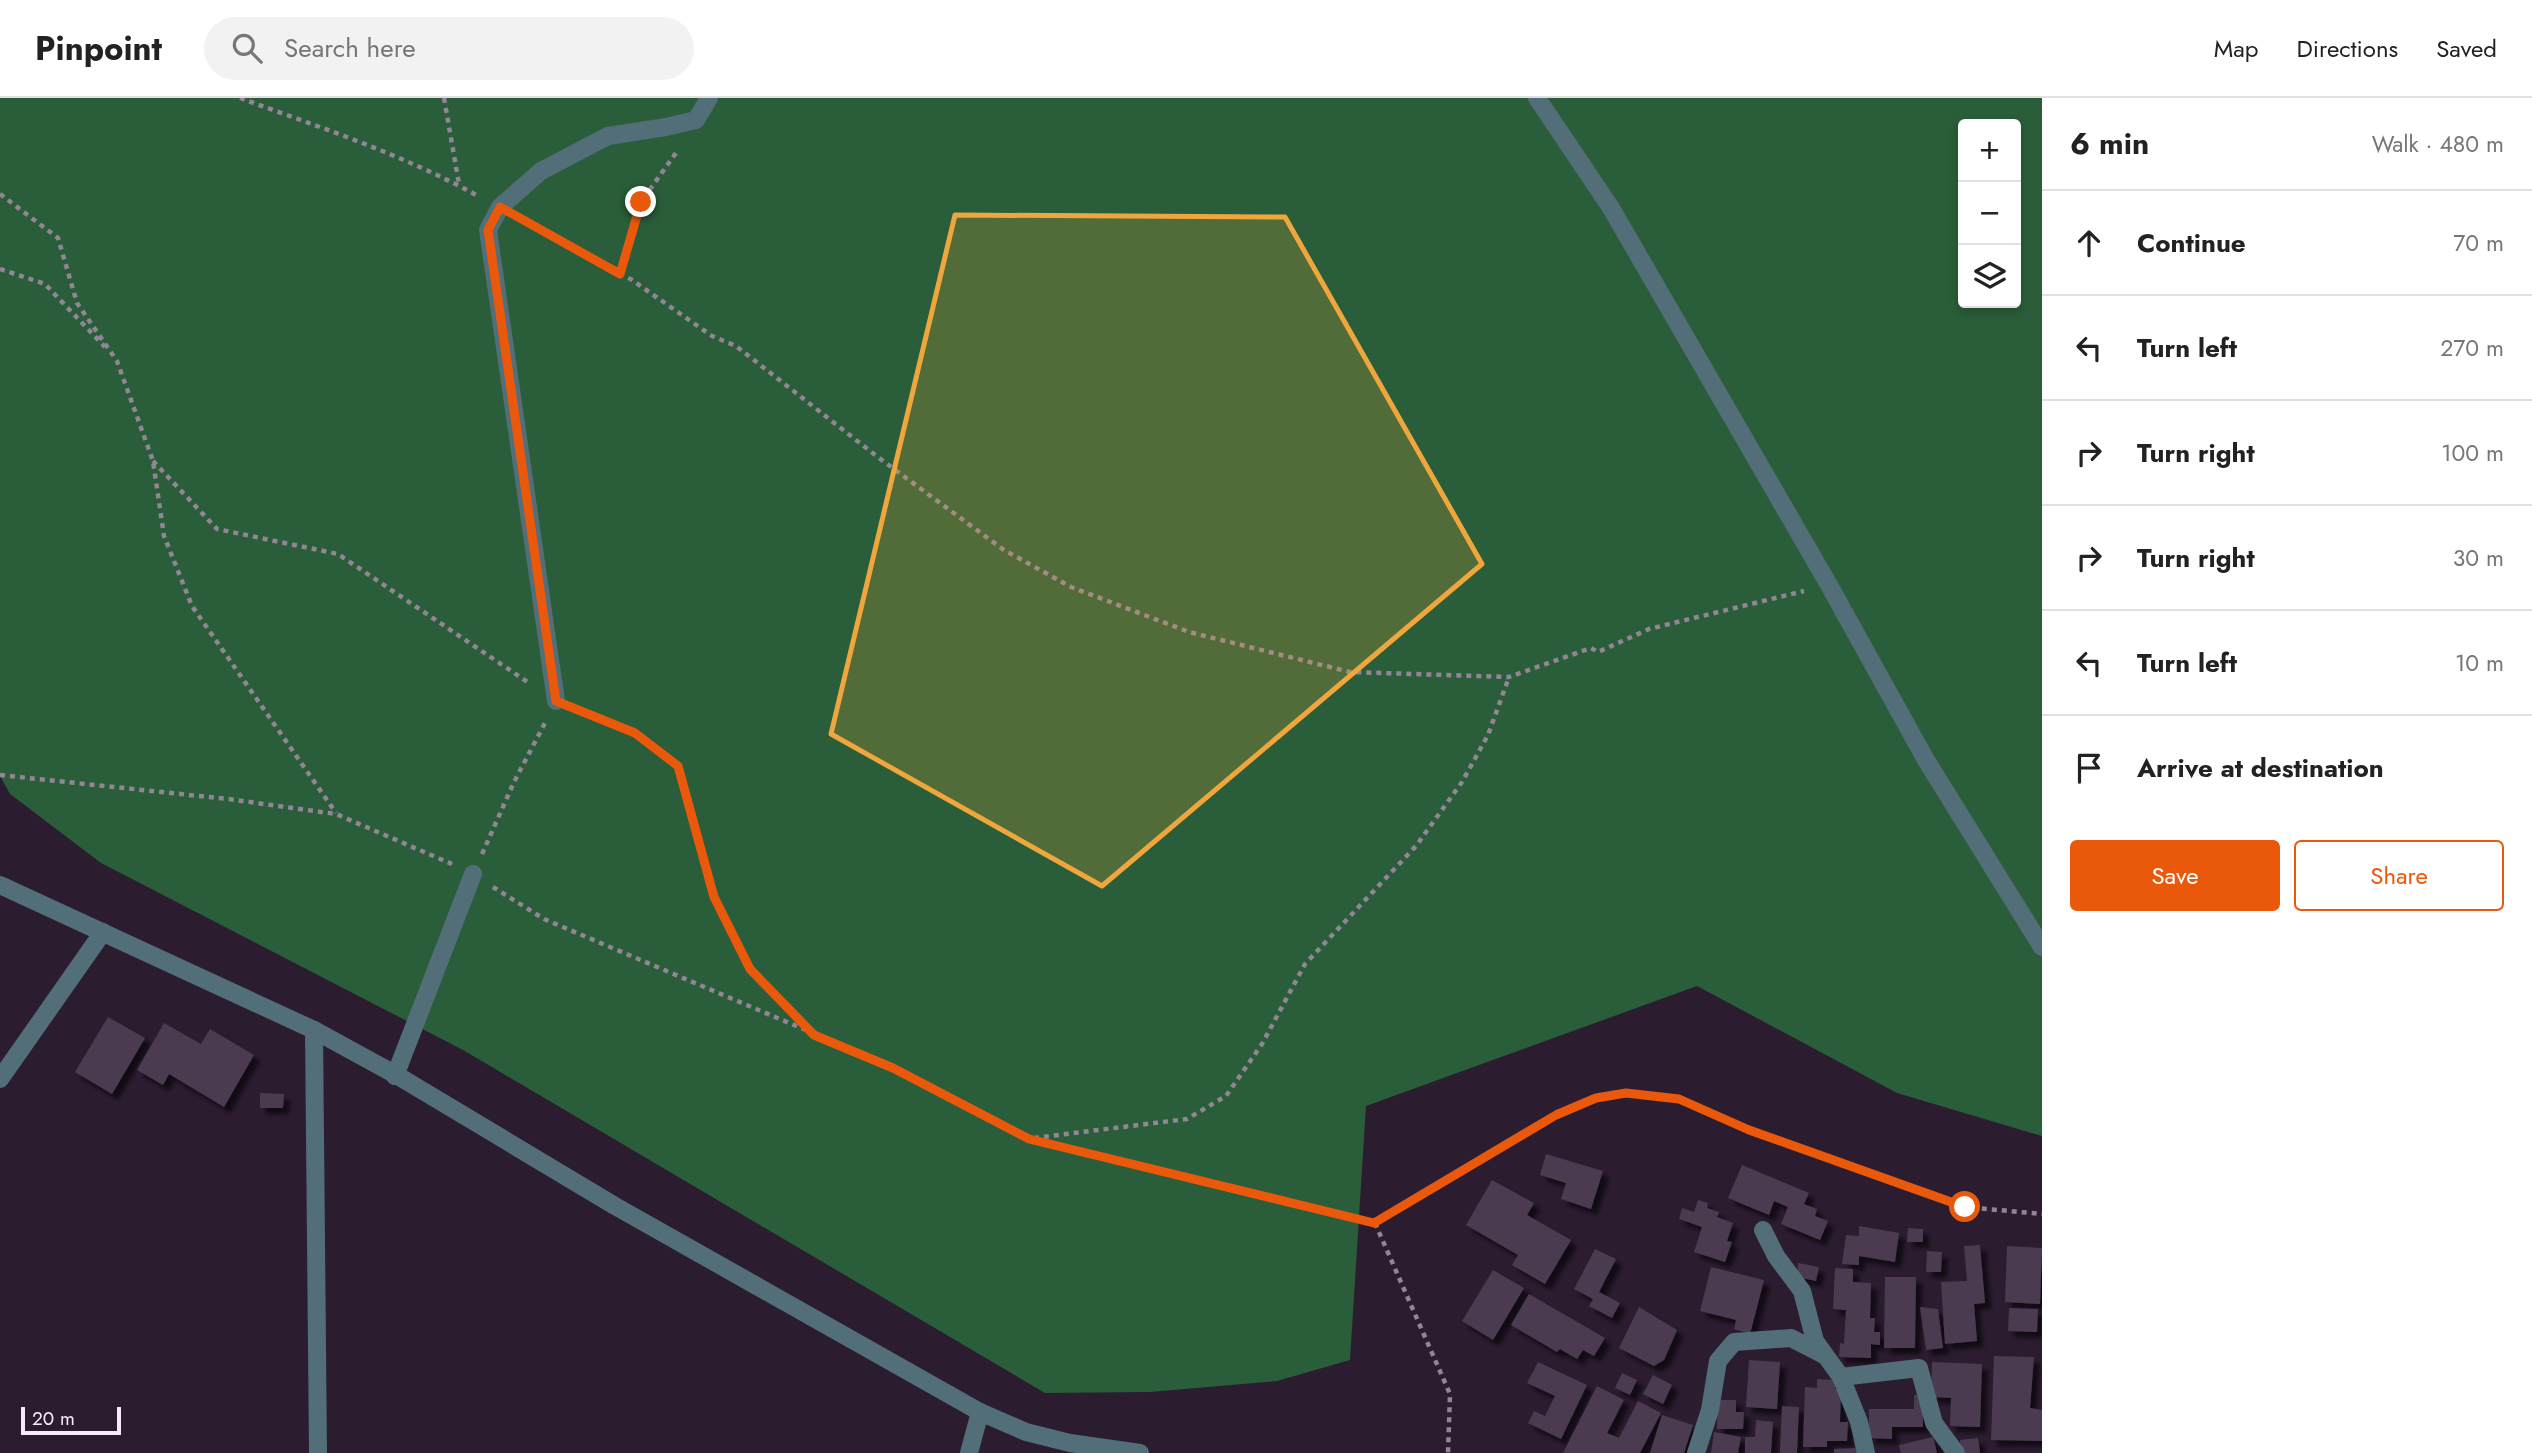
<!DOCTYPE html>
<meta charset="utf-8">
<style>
:root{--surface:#fff;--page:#f2f2f2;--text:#222;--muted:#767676;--line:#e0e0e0;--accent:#ea580c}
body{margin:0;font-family:Jost,sans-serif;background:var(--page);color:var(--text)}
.controls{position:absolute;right:21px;top:21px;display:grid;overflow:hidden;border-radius:7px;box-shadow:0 4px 10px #0003}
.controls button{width:63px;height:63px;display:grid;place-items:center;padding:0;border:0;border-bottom:2px solid var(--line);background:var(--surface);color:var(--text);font:35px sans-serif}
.scale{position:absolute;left:21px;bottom:18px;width:100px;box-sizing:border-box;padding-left:7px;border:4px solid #f6ebf9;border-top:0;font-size:19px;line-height:24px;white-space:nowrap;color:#f6ebf9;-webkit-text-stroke:5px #2b1c30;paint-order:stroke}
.stop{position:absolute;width:21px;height:21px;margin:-16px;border:5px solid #ea580c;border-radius:50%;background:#fff}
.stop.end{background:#ea580c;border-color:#fff;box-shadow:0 2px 7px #0008}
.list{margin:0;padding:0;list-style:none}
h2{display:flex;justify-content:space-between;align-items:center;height:91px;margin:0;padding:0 28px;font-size:30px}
h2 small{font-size:23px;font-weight:400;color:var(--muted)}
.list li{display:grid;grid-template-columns:46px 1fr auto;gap:21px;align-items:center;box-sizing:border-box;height:105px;padding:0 28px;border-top:2px solid var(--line)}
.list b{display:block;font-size:26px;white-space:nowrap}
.list em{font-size:23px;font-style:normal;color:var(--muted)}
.actions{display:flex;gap:14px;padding:21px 28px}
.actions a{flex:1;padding:16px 0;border:2px solid var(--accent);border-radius:7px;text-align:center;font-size:24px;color:var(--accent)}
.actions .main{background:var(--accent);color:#fff}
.icon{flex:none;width:38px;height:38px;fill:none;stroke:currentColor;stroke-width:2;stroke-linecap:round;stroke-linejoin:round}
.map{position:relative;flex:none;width:2042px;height:1355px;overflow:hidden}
header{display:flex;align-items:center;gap:42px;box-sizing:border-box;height:98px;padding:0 35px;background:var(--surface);border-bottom:2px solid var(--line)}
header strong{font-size:33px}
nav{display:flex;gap:38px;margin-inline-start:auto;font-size:24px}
.search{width:490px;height:63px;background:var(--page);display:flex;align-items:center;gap:18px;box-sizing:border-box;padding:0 24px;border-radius:38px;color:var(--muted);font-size:26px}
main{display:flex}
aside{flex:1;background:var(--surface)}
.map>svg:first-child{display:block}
.forest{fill:#2a5d39;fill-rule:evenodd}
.building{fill:#4b3b51;filter:url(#shadow)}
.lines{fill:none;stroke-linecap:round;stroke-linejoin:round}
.path{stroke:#928596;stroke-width:4.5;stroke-dasharray:5 5;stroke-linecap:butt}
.minor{stroke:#526e78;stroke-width:18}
.route{stroke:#ea580c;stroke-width:9}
.marked{fill:#efa73d;fill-opacity:0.2;stroke:#efa73d;stroke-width:5;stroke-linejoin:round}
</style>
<header>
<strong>Pinpoint</strong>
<div class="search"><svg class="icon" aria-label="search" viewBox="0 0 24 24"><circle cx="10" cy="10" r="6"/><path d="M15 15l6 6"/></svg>Search here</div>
<nav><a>Map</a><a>Directions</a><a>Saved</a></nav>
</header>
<main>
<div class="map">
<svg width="2042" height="1355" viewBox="0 0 2042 1355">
<defs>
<filter id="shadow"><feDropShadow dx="6" dy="6" stdDeviation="2" flood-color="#0009"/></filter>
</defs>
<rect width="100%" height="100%" fill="#2b1c30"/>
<!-- forest -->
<path class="forest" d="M0,0H2042V1038L1897,995L1697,888L1366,1008L1350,1262L1277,1283L1150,1294L1045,1295L463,952L101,765L10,696L0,678ZM1963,26H2016V205H1963Z"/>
<!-- building -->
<g class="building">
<path d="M108,919L145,940L112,996L75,974Z"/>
<path d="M164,925L201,946L210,931L254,957L224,1009L169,976L163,987L137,972Z"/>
<path d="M260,995L284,996L283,1010H260Z"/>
<path d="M1546,1056L1603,1073L1591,1111L1561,1101L1566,1085L1540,1077Z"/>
<path d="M1742,1067L1809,1095L1804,1106L1817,1111L1815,1118L1828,1123L1820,1142L1781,1126L1788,1109L1774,1103L1769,1117L1728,1100Z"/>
<path d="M1492,1082L1534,1105L1527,1117L1571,1142L1545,1186L1512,1167L1518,1157L1466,1127Z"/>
<path d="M1698,1102L1708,1105L1707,1110L1719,1114L1717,1119L1733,1125L1727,1143L1732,1144L1725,1164L1694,1154L1702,1129L1679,1121L1682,1110L1694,1114Z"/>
<path d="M1859,1128L1899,1135L1895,1164L1859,1158V1167L1842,1166L1846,1137L1859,1138Z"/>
<path d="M1908,1130L1923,1131V1144H1907Z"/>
<path d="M1980,1147L1985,1205L1974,1206L1977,1243L1945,1246L1941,1184L1967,1183L1964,1148Z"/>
<path d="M2007,1148L2042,1150L2040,1206L2005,1204Z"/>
<path d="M1595,1151L1616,1161L1599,1194L1620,1205L1612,1220L1589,1208L1593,1201L1574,1191Z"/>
<path d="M1927,1153L1942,1154L1941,1174H1926Z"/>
<path d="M1798,1165L1819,1169L1816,1183L1797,1179Z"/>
<path d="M1711,1169L1764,1182L1750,1236L1734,1231L1736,1222L1700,1213Z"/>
<path d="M1835,1170L1853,1171V1184L1871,1185L1870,1220H1875L1874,1234H1880V1247L1871,1246V1260L1839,1259L1840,1245L1844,1246L1846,1212L1833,1211Z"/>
<path d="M1493,1172L1524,1190L1493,1242L1462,1223Z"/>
<path d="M1885,1179H1916L1915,1250H1884Z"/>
<path d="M1529,1196L1605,1240L1594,1258L1583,1252L1577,1261L1560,1251L1557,1254L1511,1227Z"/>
<path d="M1639,1209L1677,1232L1664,1262L1654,1268L1619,1250Z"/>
<path d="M1920,1209L1938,1211L1943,1250L1926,1252Z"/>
<path d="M2009,1210L2038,1211L2037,1234L2008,1233Z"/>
<path d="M1994,1258L2034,1259L2030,1310L2042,1312V1343L1991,1342Z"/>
<path d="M1749,1262L1780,1264L1777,1311L1746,1309Z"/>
<path d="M1538,1264L1587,1287L1561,1341L1528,1325L1534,1313L1545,1318L1555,1298L1527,1285Z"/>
<path d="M1932,1264L1982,1266L1980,1329L1950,1328L1951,1300L1931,1299Z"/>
<path d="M1622,1275L1637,1282L1630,1297L1615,1290Z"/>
<path d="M1653,1277L1672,1287L1663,1306L1643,1296Z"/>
<path d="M1817,1281L1836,1282L1835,1291L1841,1292L1840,1324H1848L1847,1343H1827V1349H1803L1805,1289L1817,1290Z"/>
<path d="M1597,1288L1624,1302L1607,1335L1619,1340L1638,1303L1661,1315L1640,1355H1563Z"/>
<path d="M1914,1297H1923V1329H1892V1341L1869,1340V1311H1914Z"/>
<path d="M1718,1302H1736V1314H1744L1743,1331H1717Z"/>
<path d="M1782,1308L1799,1309L1797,1355H1780Z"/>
<path d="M1662,1317L1693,1327L1684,1355H1650Z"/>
<path d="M1756,1322L1773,1324L1771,1355H1745V1339H1755Z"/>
<path d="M1714,1334L1741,1339L1738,1355H1711Z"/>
<path d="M1933,1339L1937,1355H1901L1899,1347Z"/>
<path d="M1978,1340L1980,1355H1961L1960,1342Z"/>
<path d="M1857,1350V1355H1834V1351Z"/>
</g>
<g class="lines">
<!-- path -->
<g class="path">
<path d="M240,0C319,29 404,57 478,98"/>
<path d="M444,0L459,86"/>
<path d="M0,96L58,140L77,205L117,263L153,363L164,438L192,508L336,715"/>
<path d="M523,122L632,182L712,238L736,248L879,360L1004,452L1071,489L1189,534L1350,574L1509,579L1591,550L1598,554L1649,531L1804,493"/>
<path d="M0,171L45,186L105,249"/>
<path d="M620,176L641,104L678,52"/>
<path d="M153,363L217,431L338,456L529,585"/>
<path d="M579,612L635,635L678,668L714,799L750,871L811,934"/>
<path d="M0,677L228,701L336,716L452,766"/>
<path d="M482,756L514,684L545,625"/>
<path d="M493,789L544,821L893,969L1029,1041L1375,1125L1556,1017L1596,1000L1626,995L1679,1001L1749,1032L1965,1109L2042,1116"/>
<path d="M1034,1040L1187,1021L1226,998L1262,946L1305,866L1416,748L1462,684L1488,637L1509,579"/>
<path d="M1375,1125L1450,1296L1448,1355"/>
</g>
<!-- minor -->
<g class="minor">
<path d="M1537,0L1611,110L1829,487L1926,662L2042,849"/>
<path d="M556,603L488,132L500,109L541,73L608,38L666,29L696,22L709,0"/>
<path d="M0,787L314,932L398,978L615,1108L980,1314L1026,1334L1070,1345L1140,1355"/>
<path d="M314,932L318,1355"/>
<path d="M395,978L473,776"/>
<path d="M0,981L103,834"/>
<path d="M1763,1132L1776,1158L1802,1193L1815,1243L1841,1279L1859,1324L1866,1355"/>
<path d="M1841,1279L1919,1270L1934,1325L1956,1355"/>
<path d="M969,1355L980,1314"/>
<path d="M1696,1355L1710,1312L1718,1263L1734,1244L1791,1240L1824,1257"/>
</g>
</g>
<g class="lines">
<!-- route -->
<path class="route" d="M641,104L620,176L500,109L488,132L556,603L635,635L678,668L714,799L750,871L814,937L893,970L1029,1041L1374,1125L1556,1017L1596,1000L1626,995L1679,1001L1749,1032L1965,1109"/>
</g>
<!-- marked area -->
<path class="marked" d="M955,117L1285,119L1482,466L1102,788L831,636Z"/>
</svg>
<div class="controls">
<button>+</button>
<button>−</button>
<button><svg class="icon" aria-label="layers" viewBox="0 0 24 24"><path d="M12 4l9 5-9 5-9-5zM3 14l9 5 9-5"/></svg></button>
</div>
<div class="scale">20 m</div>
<div class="stop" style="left:1965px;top:1109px"></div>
<div class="stop end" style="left:641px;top:104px"></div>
</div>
<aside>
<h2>6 min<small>Walk · 480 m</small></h2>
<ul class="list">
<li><svg class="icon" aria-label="ahead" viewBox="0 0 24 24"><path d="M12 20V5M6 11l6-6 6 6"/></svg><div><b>Continue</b></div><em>70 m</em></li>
<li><svg class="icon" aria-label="left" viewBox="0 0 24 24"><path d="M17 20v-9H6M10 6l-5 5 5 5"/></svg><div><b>Turn left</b></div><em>270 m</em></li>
<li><svg class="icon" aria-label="right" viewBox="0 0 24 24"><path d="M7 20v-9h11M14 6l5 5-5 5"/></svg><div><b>Turn right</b></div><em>100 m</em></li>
<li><svg class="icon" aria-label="right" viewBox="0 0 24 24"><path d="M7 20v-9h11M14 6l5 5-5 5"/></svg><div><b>Turn right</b></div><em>30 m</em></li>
<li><svg class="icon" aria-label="left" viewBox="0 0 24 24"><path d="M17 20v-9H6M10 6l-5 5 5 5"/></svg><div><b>Turn left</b></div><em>10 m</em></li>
<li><svg class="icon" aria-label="arrive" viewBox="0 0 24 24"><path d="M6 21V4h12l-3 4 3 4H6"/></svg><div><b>Arrive at destination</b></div></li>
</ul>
<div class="actions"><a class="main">Save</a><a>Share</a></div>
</aside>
</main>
